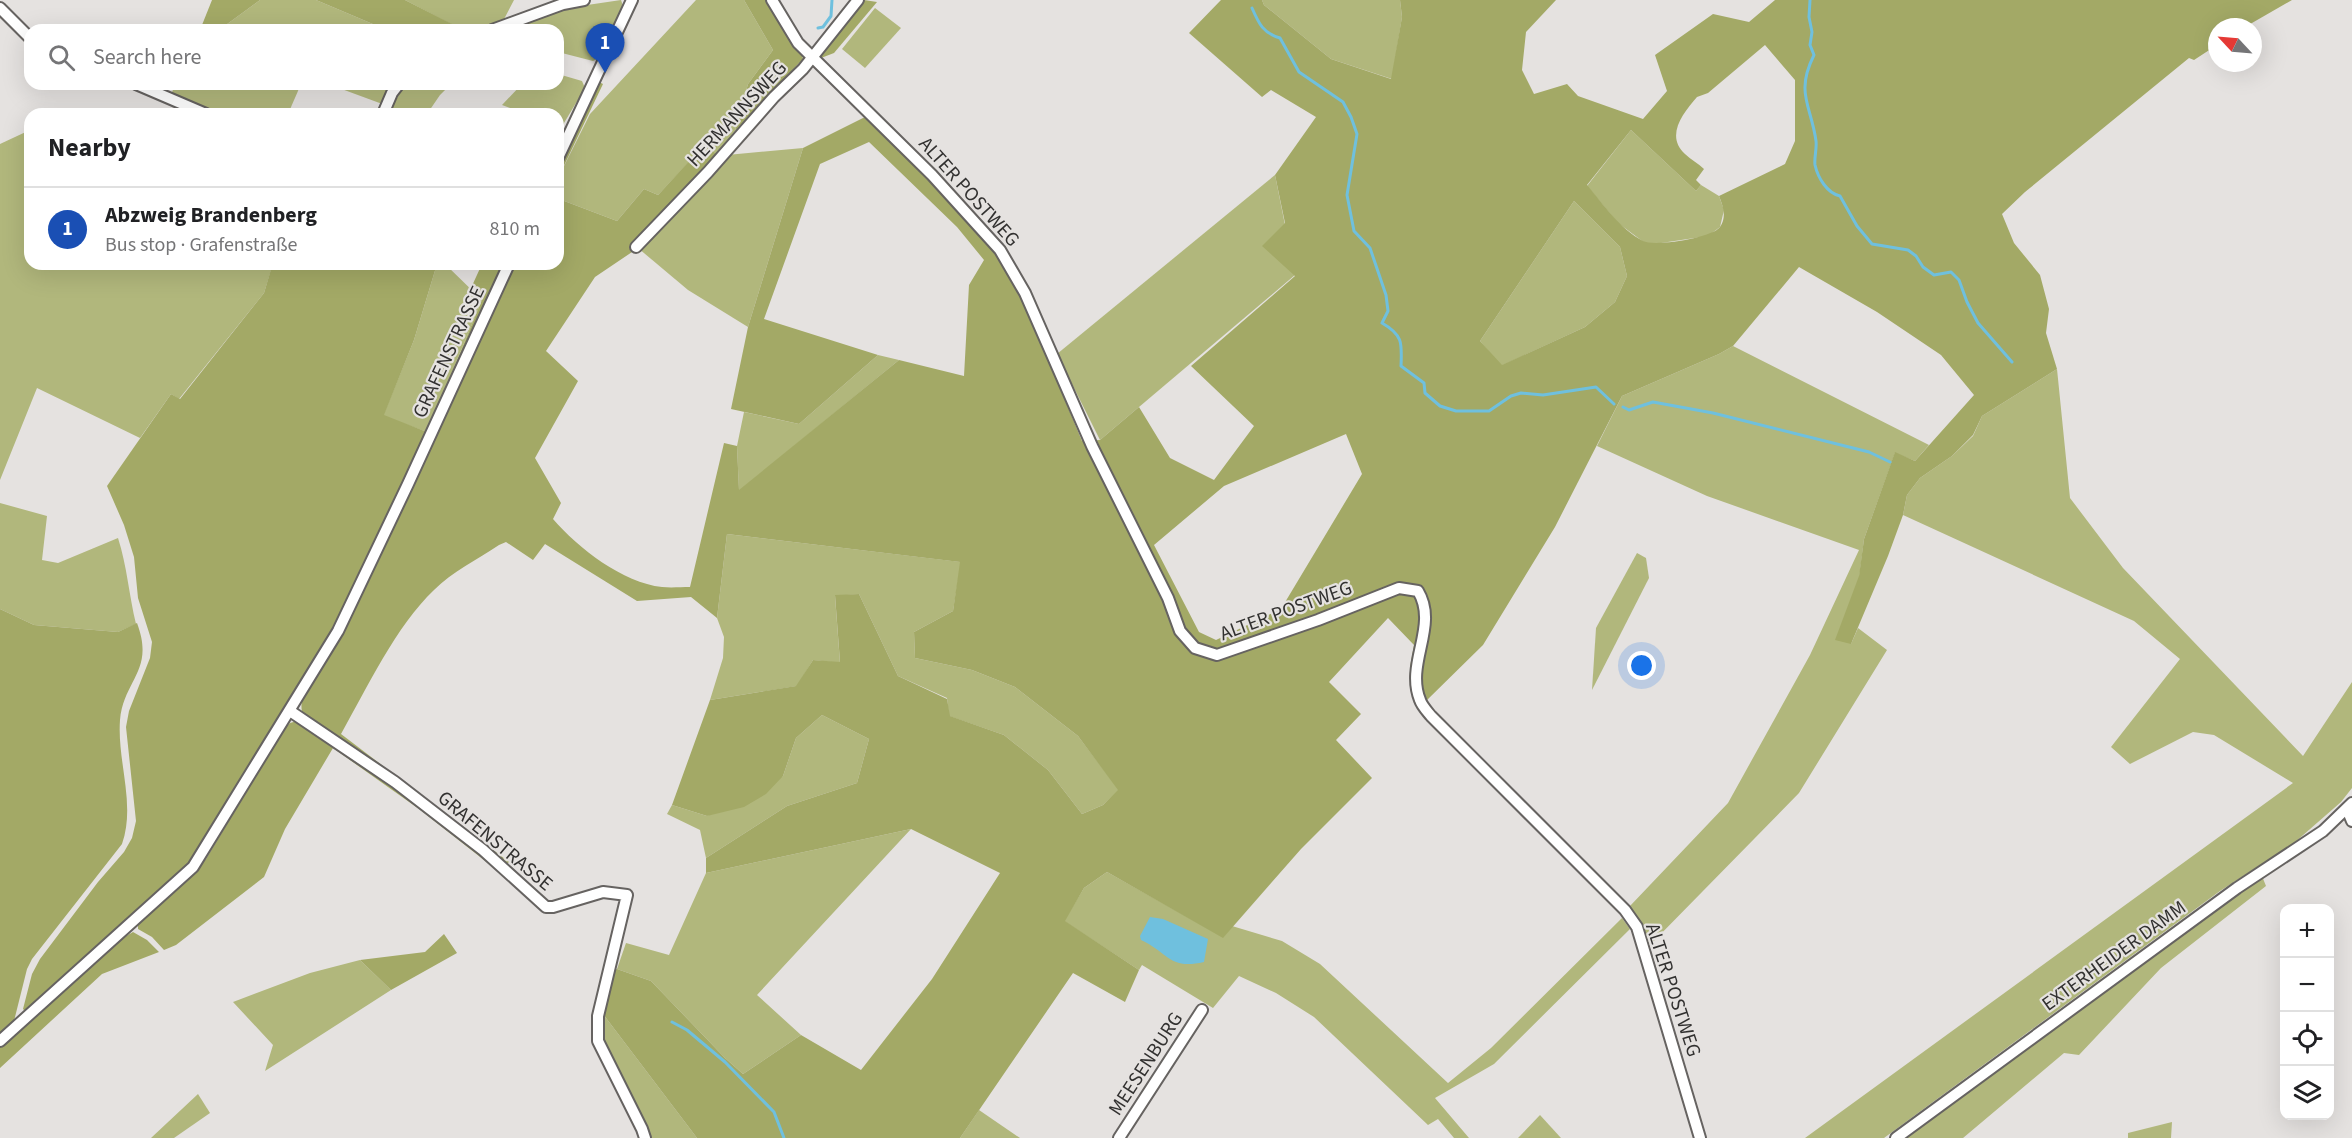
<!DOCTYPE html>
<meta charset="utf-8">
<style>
:root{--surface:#fff;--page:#f2f2f2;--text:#202124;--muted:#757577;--line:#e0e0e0;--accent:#7c3aed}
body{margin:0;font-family:"Source Sans 3",sans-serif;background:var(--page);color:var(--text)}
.controls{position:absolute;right:18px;bottom:18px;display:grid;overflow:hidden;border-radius:12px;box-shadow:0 6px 24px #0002}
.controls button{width:54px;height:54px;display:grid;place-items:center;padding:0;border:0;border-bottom:2px solid var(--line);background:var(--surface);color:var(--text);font:30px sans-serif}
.compass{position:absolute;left:2208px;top:18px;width:54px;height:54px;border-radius:50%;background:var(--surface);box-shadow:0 6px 24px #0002;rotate:296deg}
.you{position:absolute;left:1642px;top:666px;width:21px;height:21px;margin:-15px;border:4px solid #fff;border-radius:50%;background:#1a73e8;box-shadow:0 0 0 9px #1a73e833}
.badge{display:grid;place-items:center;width:39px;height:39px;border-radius:50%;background:var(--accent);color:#fff;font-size:20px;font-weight:700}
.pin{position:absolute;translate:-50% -50px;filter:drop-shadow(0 2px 3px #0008)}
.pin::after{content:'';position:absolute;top:32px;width:21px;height:18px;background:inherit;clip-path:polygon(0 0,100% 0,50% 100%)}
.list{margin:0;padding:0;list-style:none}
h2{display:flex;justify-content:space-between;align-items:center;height:78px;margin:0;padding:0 24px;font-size:26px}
h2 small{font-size:20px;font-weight:400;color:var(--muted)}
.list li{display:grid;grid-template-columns:39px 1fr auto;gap:18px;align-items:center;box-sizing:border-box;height:84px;padding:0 24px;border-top:2px solid var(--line)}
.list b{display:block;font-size:22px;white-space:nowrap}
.list p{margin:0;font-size:20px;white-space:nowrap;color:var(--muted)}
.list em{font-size:20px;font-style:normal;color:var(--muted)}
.icon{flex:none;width:33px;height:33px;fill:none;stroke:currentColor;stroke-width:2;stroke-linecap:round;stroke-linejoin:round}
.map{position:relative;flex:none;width:2352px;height:1138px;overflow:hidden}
.search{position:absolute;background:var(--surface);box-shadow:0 6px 24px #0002;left:24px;top:24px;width:540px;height:66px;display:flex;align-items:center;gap:15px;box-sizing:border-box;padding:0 21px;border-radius:18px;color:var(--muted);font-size:22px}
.panel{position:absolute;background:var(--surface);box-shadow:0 6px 24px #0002;left:24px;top:108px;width:540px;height:162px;border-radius:18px}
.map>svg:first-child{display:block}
.green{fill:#b1b77c}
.forest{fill:#a3a966;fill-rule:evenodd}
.water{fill:#6fc0de}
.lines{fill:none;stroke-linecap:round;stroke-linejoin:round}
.stream{stroke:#6fc0de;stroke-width:3}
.minor-casing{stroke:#666361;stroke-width:14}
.minor{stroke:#fff;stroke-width:10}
.labels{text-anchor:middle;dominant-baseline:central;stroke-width:4.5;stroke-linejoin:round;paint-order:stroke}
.street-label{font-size:20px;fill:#323130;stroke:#e5e2e0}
</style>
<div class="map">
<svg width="2352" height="1138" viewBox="0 0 2352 1138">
<rect width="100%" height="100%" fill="#e5e2e0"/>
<!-- green -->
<g class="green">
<path d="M260,0H316L387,30H219Z"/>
<path d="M405,0H514L503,21L478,30H416L453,25Z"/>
<path d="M621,0L623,6L599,58L593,61L558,52V30H504L567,8Z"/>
<path d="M696,0H744L773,50L748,84L735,131L716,154L706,144L658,195L644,189L617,221L559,199L558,178L590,114Z"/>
<path d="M1262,0H1400L1402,17L1392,79L1331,59L1264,5Z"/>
<path d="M875,8L901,28L865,68L842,49Z"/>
<path d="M558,74L582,81L585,88L558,133V114H527L502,105L522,84H558Z"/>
<path d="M176,84H301L288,114H214L171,94Z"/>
<path d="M328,84H395L385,105Z"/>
<path d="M405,84H451L440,95L427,114H388Z"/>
<path d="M30,130V264H275L272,267L264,293L179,399L171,394L140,438L37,388L0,480V144Z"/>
<path d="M1631,130L1696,191L1701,185L1719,196L1724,210L1720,227L1708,236L1661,243H1645L1618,223L1587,186Z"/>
<path d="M803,148L748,327L688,290L638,248L727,155Z"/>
<path d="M1275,175L1295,275L1100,440L1057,354Z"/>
<path d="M1574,201L1620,247L1627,276L1615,302L1585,327L1501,366L1480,341Z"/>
<path d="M437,264H445L482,300L427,432L383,416L414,340Z"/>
<path d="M1733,346L1929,445L1915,461L1895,453L1864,539L1851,644L1858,628L1887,650L1799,793L1650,945L1642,925L1630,906L1728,803L1810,655L1859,550L1707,496L1597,446L1622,396L1719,354Z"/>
<path d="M878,355L899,360L739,491L737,446L744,412L799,424Z"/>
<path d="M2057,369L2070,498L2123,568L2303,756L2352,682V788L2341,802L2294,843L2220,891L1884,1138H1805L2293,783L2214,735L2193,732L2130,764L2111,747L2180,659L2134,621L1903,515L1907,495L1920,478L1952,456L1973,436L1982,416Z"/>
<path d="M0,503L47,516L42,560L58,563L118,538C127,566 129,595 136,624L118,632L34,625L0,609Z"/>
<path d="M727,534L961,562L953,611L914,632L915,658L972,670L1015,687L1078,736L1119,790L1103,805L1082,814L1048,770L1004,735L949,716L947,698L898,676L859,594L835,596L840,663L813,660L797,686L710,700L723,658L724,637L717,618Z"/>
<path d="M1637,553L1646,558L1649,578L1592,690L1596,628Z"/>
<path d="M822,715L869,739L857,783L787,806L706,858L700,830L667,814L672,805L707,816L783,776L796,738Z"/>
<path d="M911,829L757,995L801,1035L743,1074L725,1058L651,981L617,969L626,943L669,955L706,873Z"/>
<path d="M1107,872L1223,937L1232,926L1282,941L1320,964L1448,1083L1491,1048L1622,918L1630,929L1494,1064L1435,1098L1469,1138H1454L1438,1119L1428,1125L1314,1017L1276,993L1239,976L1213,1008L1142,965L1139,970L1064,921L1084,888Z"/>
<path d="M2262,876L2266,886L2161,968L2079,1055L2064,1053L1963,1138H1905Z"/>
<path d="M360,960L391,990L265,1071L273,1045L233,1002L310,973Z"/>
<path d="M603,1014L697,1138H650L648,1128L603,1040Z"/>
<path d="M198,1094L210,1113L174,1138H151Z"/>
<path d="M979,1110L1020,1138H960Z"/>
<path d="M1540,1115L1561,1138H1518Z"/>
<path d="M2172,1122L2171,1138H2128V1133Z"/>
</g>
<!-- forest -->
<g class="forest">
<path d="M212,0H260L219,30H200Z"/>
<path d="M316,0H405L454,25L416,30H387Z"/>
<path d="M744,0H771L800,49L803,59L735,131L748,84L773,50Z"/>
<path d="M864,0L877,2L834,53L821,58L820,54L824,47Z"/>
<path d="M1221,0H1262L1264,5L1331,59L1391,79L1402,17L1400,0H1556L1526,32L1522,70L1534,94L1567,84L1578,96L1643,119L1667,91L1655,55L1713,14L1749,22L1775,0H2292L2245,27H2217V45L2194,60L2189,58L2025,192L2002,214L2014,243L2040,275L2049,309L2046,333L2057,369L1982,416L1973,435L1952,456L1920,478L1907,495L1903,515L1888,556L1851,644L1835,640L1859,576L1864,539L1895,452L1915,461L1974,395L1941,355L1877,312L1799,267L1733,346L1719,354L1622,396L1555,527L1483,645L1426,701L1412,688L1410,667L1414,645L1388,618L1329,682L1361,714L1336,740L1372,778L1301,849L1223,938L1107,872L1084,888L1065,921L1139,970L1125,1002L1073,973L960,1138H697L603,1014L611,972L617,969L651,981L725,1058L743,1074L801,1035L861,1070L932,979L1000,873L911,829L706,873V858L787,806L857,783L869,739L822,715L796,738L783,776L766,794L744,807L707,816L672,805L710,700L796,686L813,660L840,662L835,595L859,594L898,676L947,699L950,716L1004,735L1048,770L1082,814L1103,805L1118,790L1078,736L1015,687L972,670L915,658L914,632L953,611L960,562L727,534L717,618L691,597L637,601L545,544L533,560L506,542L499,545C478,559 452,572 434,590C396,626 367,688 341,734L509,862L505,865L303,715C292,684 343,651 345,622L418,477L513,264H558V196L559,199L617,221L644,189L658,195L706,143L716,154L638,248L595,277L546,351L578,381L535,458L561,503L553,519C578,548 623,583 662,587C671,588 681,587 690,587L724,443L737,446L739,490L899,360L964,376L969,285L984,260L957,227L869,142L820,164L764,319L878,355L799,424L731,409L748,327L803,148L865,117L918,168L995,253L1024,302L1082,441L1100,440L1139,407L1170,458L1214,480L1254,426L1191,366L1295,276L1262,246L1285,223L1275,175L1316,117L1271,90L1262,97L1189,33ZM1765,45L1795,80V141L1785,164L1719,196C1723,206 1727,217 1720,227C1712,238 1654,247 1643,241C1620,229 1604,205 1587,185L1631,130L1696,191L1701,185L1696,180L1704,169C1698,163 1691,160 1685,154C1665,136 1683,113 1697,97L1708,93ZM1574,201L1620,247L1627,276L1615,302L1585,327L1502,365L1480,341ZM1346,434L1362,474L1281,609L1216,640L1199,632L1154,545L1224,486Z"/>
<path d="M599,82L603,84L558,178V168Z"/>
<path d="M275,264H437L414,340L384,415L427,432L355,587L311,666L196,858L28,1011H25L23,1009L32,974L40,959L98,882L124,852L132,838L136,821L126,727L129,711L150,658L152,642L138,598L134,557L124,525L107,486L171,394L180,399L264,293L272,266Z"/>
<path d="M482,264H506L430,425L482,300L471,288Z"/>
<path d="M0,609L34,625L118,632L137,623C155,671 124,679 120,720C117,762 136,804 122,844L32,959L27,969L14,1021L0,1035Z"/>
<path d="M297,721L343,748L501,870L498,871L419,809L333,748L285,829L264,877L176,945L164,950L152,937L138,929V924L191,876L206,859L284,729L290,723Z"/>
<path d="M133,932L147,940L159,952L102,974L0,1068V1044L121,939Z"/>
<path d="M444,934L457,953L391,990L360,960L425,952Z"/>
</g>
<!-- water -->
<path class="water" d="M1150,917L1163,919L1208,939L1204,962C1169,970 1169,953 1141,940L1140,936Z"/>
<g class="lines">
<!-- stream -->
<g class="stream">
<path d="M1810,0L1809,17L1812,32L1810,45L1814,55C1795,93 1811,105 1816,141C1817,149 1814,157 1815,165C1818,178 1827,193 1840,196L1857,226L1872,244L1908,250L1916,256L1923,267L1934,275L1951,272L1959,280L1967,302L1978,323L2012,362"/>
<path d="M1252,8C1259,24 1263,33 1280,38L1299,72L1343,102L1351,117L1357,134L1347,195L1354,231L1370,248L1386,295L1388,311L1382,323C1403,335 1402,343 1401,366L1424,383L1425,393L1440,406L1456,411H1489L1511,396L1521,393L1543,395L1596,387L1614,404"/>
<path d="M818,28L823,27L831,16L832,0"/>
<path d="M1623,407L1629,410L1653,402L1713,413L1869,452L1890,462"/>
<path d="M672,1022L687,1030L725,1062L774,1112L784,1138"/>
</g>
<defs>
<g id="minor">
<path d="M772,0L798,43L932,175L1000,250L1025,293L1092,446L1168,598L1180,631L1195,648L1217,655L1318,620L1399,588L1418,591C1439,626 1405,663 1420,700C1422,706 1427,711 1431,716L1625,910L1637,927L1700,1138"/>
<path d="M0,8L30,38"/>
<path d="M492,30L563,4L584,0"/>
<path d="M136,84L206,114"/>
<path d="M383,114L392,93L399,84"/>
<path d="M558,158L632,0"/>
<path d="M636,247L708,172L774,97L803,69L858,0"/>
<path d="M290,711L395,782L483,850L546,907H553L603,892L627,895L598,1016V1041L642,1129L645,1138"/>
<path d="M2347,809L2352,821"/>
<path d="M0,1041L193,867L338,631L408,484L509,264"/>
<path d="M1119,1138L1202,1010"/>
<path d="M1896,1138L2237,888L2323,831L2352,803"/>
</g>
</defs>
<!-- minor casing -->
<use href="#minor" class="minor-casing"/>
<!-- minor -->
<use href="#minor" class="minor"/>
</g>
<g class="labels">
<!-- street labels -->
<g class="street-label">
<text transform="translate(737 114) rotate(-47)">HERMANNSWEG</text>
<text transform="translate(969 192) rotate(48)">ALTER POSTWEG</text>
<text transform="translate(449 352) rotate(-65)">GRAFENSTRASSE</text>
<text transform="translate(1286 611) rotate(-20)">ALTER POSTWEG</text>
<text transform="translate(495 841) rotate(40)">GRAFENSTRASSE</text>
<text transform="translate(2114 956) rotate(-36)">EXTERHEIDER DAMM</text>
<text transform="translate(1673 990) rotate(72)">ALTER POSTWEG</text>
<text transform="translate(1146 1064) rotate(-57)">MEESENBURG</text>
</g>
</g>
</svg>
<div class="controls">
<button>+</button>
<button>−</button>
<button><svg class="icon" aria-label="locate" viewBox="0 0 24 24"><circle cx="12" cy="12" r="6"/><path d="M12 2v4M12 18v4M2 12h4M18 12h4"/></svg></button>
<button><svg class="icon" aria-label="layers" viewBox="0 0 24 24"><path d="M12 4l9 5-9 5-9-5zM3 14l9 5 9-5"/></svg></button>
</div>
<svg class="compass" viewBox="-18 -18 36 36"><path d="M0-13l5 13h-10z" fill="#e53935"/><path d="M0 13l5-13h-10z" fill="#757577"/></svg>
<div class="you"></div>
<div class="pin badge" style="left:605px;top:73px;background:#1a4fb4">1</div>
<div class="search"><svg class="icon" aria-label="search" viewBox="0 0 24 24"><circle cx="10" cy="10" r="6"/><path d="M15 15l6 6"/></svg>Search here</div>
<section class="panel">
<h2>Nearby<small></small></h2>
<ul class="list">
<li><span class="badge" style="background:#1a4fb4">1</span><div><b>Abzweig Brandenberg</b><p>Bus stop · Grafenstraße</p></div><em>810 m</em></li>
</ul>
</section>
</div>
